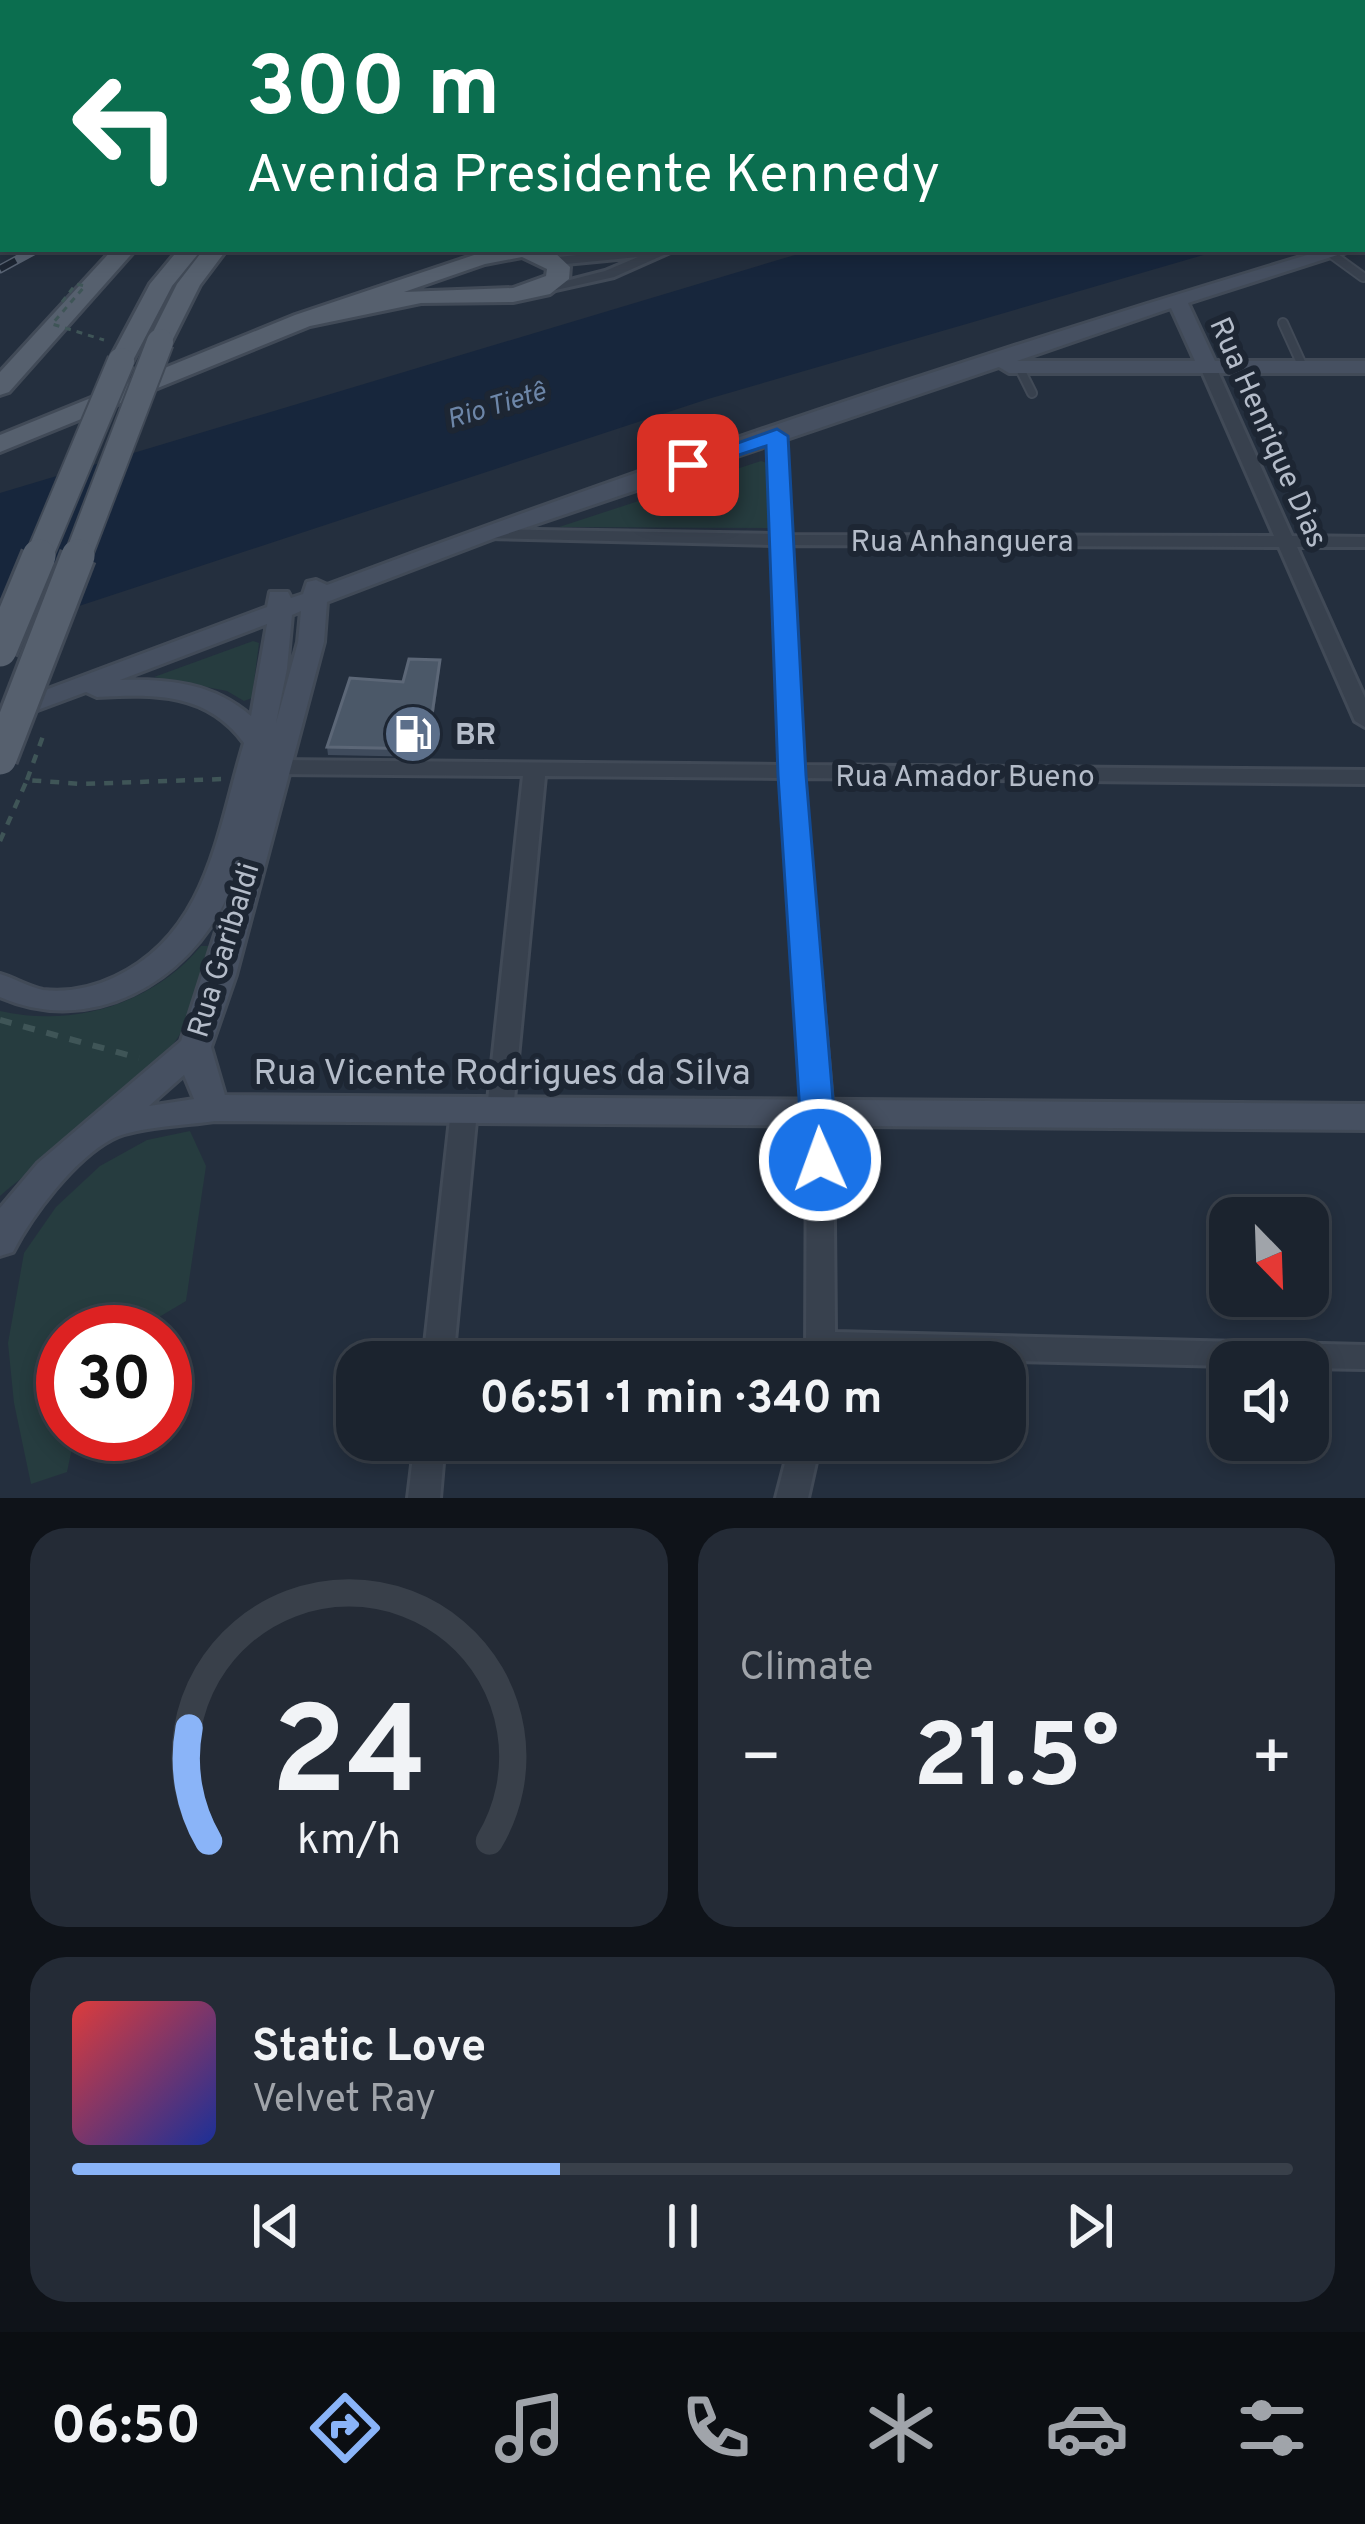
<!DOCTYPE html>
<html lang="en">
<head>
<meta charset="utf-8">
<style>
  body { margin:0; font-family:Overpass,sans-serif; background:#242b36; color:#f1f3f6; height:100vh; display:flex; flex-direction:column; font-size:45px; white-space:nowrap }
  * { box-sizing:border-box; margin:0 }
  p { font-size:39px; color:#a0a4aa }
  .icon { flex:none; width:66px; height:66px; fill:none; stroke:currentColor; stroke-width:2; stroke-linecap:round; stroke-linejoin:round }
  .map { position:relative; height:1498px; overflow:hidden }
  .drawer { display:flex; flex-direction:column; gap:30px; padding:30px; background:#0f1319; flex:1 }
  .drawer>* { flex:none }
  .top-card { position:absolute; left:0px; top:0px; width:1365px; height:252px; box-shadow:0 6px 18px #0003,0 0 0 3px #39404a; background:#0b6e4f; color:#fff; overflow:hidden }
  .needle { width:78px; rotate:157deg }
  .buttons { position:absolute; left:1209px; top:1197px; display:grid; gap:24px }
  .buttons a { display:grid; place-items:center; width:120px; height:120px; border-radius:24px; background:#1b232e; box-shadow:0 6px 18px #0003,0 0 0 3px #39404a; font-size:60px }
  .speed { position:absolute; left:36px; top:1305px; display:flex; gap:24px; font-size:60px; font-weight:700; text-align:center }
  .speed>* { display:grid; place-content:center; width:156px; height:156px; border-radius:50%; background:#1b232e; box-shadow:0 6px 18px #0003,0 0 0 3px #39404a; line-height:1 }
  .speed .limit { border:18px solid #d22; background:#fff; color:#111 }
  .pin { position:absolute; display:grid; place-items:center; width:102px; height:102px; color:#fff; margin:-51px; border-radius:24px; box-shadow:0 6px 18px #0006 }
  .me { position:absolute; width:132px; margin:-66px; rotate:358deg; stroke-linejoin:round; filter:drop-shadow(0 0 9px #0008) }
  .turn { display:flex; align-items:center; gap:42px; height:252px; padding:0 48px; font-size:54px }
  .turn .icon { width:156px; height:156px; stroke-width:2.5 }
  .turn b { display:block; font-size:84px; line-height:102px }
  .big { font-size:90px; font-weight:700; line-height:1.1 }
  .drawer .tile { flex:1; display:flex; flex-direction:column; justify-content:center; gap:18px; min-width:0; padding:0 42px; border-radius:36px; background:#242b36 }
  .drawer .dial { align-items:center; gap:0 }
  .dial svg { height:312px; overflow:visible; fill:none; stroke:#39404a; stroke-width:7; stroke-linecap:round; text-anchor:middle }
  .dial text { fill:#f1f3f6; stroke:none }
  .song { display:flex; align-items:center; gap:36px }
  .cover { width:144px; height:144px; border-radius:18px; background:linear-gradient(135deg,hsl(0 70% 55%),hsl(230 70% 35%)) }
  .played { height:12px; border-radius:6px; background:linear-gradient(90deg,#8ab4f8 40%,#39404a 40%) }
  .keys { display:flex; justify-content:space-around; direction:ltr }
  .heat { display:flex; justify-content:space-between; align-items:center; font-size:66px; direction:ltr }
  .drawer .tiles { flex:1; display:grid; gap:30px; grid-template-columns:1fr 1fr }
  .tile:last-child { grid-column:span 2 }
  .trip { position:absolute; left:336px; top:1341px; width:690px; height:120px; border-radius:36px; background:#1b232e; box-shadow:0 6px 18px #0003,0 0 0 3px #39404a; font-weight:700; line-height:120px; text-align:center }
  .tab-bar { display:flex; height:192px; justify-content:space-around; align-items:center; background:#0b0e12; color:#a0a4aa }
  .tab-bar .icon { width:84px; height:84px }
  .tab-bar .current { color:#8ab4f8 }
  .tab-bar b { font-size:54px; color:#f1f3f6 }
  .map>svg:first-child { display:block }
  .green { fill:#263c3f }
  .water { fill:#17263c }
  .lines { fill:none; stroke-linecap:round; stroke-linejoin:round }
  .river { fill:#17263c; fill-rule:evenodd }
  .lane-far1-casing { stroke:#414a57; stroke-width:9 }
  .lane-casing { stroke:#414a57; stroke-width:12 }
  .street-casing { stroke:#414a57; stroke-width:6 }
  .secondary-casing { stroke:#414a57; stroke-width:6 }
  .primary-casing { stroke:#414a57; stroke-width:6 }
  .path-far1 { stroke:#3f5557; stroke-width:4.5; stroke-dasharray:9 9; stroke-linecap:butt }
  .path { stroke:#3f5557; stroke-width:6; stroke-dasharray:12 12; stroke-linecap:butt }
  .lane-far1 { stroke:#38414e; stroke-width:6 }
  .lane { stroke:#38414e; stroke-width:8 }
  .street { fill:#38414e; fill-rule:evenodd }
  .secondary { fill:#465061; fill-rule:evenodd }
  .primary { fill:#56606e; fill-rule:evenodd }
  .rail-far1-casing { stroke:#5a6575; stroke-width:8 }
  .rail-casing { stroke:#5a6575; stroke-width:9 }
  .rail-far1 { stroke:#1d2633; stroke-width:4.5; stroke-dasharray:14; stroke-linecap:butt }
  .rail { stroke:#1d2633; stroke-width:6; stroke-dasharray:18; stroke-linecap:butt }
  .primary-bridge-far1-casing { stroke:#414a57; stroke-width:30; stroke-linecap:butt }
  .primary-bridge-casing { stroke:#414a57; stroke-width:39; stroke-linecap:butt }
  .path-bridge-far1 { stroke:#3f5557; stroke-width:3; stroke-dasharray:6 6; stroke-linecap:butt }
  .path-bridge { stroke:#3f5557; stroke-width:4.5; stroke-dasharray:9 9; stroke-linecap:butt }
  .primary-bridge-far1 { stroke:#56606e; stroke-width:26 }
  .primary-bridge { stroke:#56606e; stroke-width:33 }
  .wall { fill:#3f4b5c }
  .shaded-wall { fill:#2f3b4b }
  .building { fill:#4b5868; stroke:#5c6777; stroke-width:3 }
  .route { fill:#1a73e8; stroke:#114b97; stroke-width:3 }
  .labels { text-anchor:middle; stroke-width:12; stroke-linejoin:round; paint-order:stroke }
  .far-water-label { font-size:27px; font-style:italic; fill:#6d86a8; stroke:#1d2633 }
  .street-label { font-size:30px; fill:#b4bcc9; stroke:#1d2633 }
  .poi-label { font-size:30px; font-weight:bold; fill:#b4bcc9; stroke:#1d2633; text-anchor:start }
  .near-street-label { font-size:36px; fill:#b4bcc9; stroke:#1d2633 }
</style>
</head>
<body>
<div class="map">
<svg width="1365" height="1498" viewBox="0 0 1365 1498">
  <rect width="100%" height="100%" fill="#242f3e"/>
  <g class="green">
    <polygon points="761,461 767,463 771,528 559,527"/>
    <polygon points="253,641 259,643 252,698 244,701 227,691 154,677"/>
    <path d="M 201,946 L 210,946 C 203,976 195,1007 180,1034 C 149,1087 49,1154 0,1196 L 0,1011 C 73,1028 153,1004 201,946 Z"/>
    <polygon points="190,1131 206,1166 186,1301 134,1332 63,1332 63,1434 75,1434 67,1472 31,1484 14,1403 8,1343 24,1253 56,1207 100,1166 147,1140"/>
  </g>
  <polygon class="water" points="815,249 1224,249 708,399 0,632 0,493"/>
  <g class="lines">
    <polygon class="river" points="612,0 639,0 641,3 614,3"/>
    <defs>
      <polyline id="lane-far1" points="802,0 807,3"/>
      <g id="lane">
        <polyline points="1330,253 1363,277"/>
        <polyline points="1283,323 1303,367"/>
        <polyline points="1019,367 1032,393"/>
      </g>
      <g id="street">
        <rect x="1362" y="99" width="3" height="8"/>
        <polygon points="631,249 651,252 677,249 614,277 542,293 535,289 605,271 638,257 555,265 548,261 550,258"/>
        <polygon points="1208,362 1216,367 1292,536 1365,537 1365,547 1297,547 1365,698 1365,727 1355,721 1279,547 791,545 802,765 1365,770 1365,784 803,778 833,1113 835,1332 1365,1345 1365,1369 1308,1368 1308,1362 1230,1362 1230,1366 836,1357 836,1362 806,1362 807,1113 782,778 545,776 513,1110 509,1117 500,1120 491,1117 487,1110 523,776 277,774 266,767 277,760 781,765 773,545 487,538 481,537 478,533 481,529 772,534 769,435 777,430 785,435 790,535 1274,536 1200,367"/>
        <polygon points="464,1100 473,1103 477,1110 453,1362 423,1362 451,1110 455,1103"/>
        <polygon points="415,1440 445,1440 440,1498 408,1498"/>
        <polygon points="791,1440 821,1440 808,1498 776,1498"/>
      </g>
      <g id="secondary">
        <polygon points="0,206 3,206 0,218"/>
        <path d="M 1327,249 L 1356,249 L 1188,303 L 1215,361 L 1365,361 L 1365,373 L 1009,373 L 999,367 L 495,538 L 327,602 L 324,642 L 236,975 L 211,1047 L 225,1095 L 1365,1104 L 1365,1130 L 215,1121 C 189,1125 134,1127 112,1139 C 74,1159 32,1215 13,1252 L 0,1256 L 0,1208 L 38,1163 L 181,1041 L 227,897 C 188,983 90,1037 0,997 L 0,974 C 14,978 29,987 43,990 C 68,993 94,987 115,977 C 208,933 217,832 244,743 C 207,692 154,694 97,697 L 86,692 L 8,721 L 0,719 L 0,707 L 267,607 L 270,592 L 288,592 L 291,598 L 303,594 L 307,582 L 316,580 L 327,585 C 655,462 992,349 1327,249 ZM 1171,308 L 1195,361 L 1017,361 ZM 301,611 L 298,642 L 276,723 L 287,669 L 292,615 ZM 267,624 L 251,716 C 213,683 169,679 120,680 ZM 184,1075 L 194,1099 L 149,1106 Z"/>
      </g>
      <g id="primary">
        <polygon points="259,0 284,0 257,3"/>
        <polygon points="355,0 373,0 374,3 356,3"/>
        <polygon points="380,0 398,0 399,3 381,3"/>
        <rect x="0" y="50" width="3" height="12"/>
        <polygon points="3,82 3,94 0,95 0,83"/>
        <polygon points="113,249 136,249 9,392 0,395 0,372"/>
        <polygon points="179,249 202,249 172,286 130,366 112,366 109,361 150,284"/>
        <polygon points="204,249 227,249 200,285 169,347 151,347 148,342 177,284"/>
        <path d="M 492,249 L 551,249 L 570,267 L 569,279 L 550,294 L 513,302 L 421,303 L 310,326 L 0,452 L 0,435 L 295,315 ZM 522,257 L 547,269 L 546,276 L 513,288 L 404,292 L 485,264 Z"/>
      </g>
    </defs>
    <use href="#lane-far1" class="lane-far1-casing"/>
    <use href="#lane" class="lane-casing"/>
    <use href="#street" class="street-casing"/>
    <use href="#secondary" class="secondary-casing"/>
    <use href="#primary" class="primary-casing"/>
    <polyline class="path-far1" points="0,841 27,780 82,784 223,779"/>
    <polyline class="path" points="0,1020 139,1058"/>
    <use href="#lane-far1" class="lane-far1"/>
    <use href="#lane" class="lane"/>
    <use href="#street" class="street"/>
    <use href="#secondary" class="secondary"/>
    <use href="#primary" class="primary"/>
    <defs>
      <g id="rail-far1">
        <polyline points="378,3 387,0"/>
        <polyline points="411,3 420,0"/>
      </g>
      <polyline id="rail" points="0,269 37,249"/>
    </defs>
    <use href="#rail-far1" class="rail-far1-casing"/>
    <use href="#rail" class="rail-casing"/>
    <use href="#rail-far1" class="rail-far1"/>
    <use href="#rail" class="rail"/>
    <defs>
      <g id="primary-bridge-far1">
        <polyline points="38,559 121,361"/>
        <polyline points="77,559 160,342"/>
      </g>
      <g id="primary-bridge">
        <polyline points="0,650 39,556"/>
        <polyline points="0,758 78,556"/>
      </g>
    </defs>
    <use href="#primary-bridge-far1" class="primary-bridge-far1-casing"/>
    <use href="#primary-bridge" class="primary-bridge-casing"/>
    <polyline class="path-bridge-far1" points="62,302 76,284 85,286 52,324 104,340"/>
    <polyline class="path-bridge" points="27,780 43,736"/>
    <use href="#primary-bridge-far1" class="primary-bridge-far1"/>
    <use href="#primary-bridge" class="primary-bridge"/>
  </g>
  <polygon class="wall" points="440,668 428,757 328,755 327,747 403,682"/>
  <polygon class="shaded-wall" points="440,660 440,668 428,757 427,749"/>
  <g class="building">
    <polygon points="658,0 798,0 803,3 644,3"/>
    <polygon points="409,659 440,660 427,749 327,747 350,678 403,682"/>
  </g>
  <polygon class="route" points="777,429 788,436 806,775 838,1160 833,1169 820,1173 808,1169 803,1160 778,775 766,446 688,472 676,465"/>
  <defs>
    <symbol id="fuel-disc" viewBox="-11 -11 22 22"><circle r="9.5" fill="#5c6f8a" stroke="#1d2633"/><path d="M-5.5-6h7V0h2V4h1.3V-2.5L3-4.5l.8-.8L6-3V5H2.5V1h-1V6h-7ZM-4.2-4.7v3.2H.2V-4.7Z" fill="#fff"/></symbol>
  </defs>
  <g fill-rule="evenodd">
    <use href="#fuel-disc" x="380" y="701" width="66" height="66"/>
  </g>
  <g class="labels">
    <g class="far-water-label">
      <text transform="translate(496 405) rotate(-17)" y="9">Rio Tietê</text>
    </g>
    <g class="street-label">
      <text transform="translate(1269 432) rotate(66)" y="10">Rua Henrique Dias</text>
      <text x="962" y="551">Rua Anhanguera</text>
      <text x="965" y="786">Rua Amador Bueno</text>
      <text transform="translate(223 950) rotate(-73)" y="10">Rua Garibaldi</text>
    </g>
    <g class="poi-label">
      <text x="455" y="744">BR</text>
    </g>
    <g class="near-street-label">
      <text x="502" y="1084">Rua Vicente Rodrigues da Silva</text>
    </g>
  </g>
</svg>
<div class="buttons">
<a><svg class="needle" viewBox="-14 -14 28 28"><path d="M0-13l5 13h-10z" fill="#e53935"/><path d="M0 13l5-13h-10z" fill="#a0a4aa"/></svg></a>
<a><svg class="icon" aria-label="sound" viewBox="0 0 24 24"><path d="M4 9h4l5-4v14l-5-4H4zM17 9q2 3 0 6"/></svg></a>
</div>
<div class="speed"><div class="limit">30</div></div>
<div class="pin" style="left:688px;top:465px;background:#d93025"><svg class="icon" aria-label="arrive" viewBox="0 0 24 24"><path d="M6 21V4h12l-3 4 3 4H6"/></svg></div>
<svg class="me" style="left:820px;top:1160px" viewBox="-20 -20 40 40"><circle r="17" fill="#1a73e8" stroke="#fff" stroke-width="3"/><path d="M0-11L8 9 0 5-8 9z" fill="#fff"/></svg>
<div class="trip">06:51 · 1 min · 340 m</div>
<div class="top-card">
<div class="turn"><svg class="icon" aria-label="left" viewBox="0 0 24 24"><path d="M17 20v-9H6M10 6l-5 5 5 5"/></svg><div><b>300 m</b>Avenida Presidente Kennedy</div></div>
</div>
</div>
<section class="drawer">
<div class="tiles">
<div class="tile dial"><svg viewBox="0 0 100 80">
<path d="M14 69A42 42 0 1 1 86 69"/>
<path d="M14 69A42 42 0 0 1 9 40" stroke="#8ab4f8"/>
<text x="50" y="56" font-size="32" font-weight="700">24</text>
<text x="50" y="72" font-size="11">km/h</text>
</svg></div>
<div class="tile"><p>Climate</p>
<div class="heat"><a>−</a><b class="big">21.5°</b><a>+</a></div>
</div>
<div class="tile">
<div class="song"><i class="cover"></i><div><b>Static Love</b><p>Velvet Ray</p></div></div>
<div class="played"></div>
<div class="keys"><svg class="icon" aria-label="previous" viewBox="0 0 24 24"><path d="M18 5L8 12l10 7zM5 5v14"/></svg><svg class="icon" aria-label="pause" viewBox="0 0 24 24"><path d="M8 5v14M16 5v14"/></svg><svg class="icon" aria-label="next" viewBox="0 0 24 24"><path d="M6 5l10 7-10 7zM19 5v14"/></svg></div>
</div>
</div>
</section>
<nav class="tab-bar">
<b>06:50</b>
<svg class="icon current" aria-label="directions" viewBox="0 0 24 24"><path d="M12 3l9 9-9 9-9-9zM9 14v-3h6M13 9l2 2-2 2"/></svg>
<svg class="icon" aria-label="music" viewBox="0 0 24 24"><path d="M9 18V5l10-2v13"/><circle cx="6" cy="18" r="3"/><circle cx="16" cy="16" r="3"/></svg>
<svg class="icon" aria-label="phone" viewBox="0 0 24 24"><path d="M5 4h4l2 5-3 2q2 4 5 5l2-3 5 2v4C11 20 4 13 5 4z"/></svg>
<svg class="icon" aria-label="climate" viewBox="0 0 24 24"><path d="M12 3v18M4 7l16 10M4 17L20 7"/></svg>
<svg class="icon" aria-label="car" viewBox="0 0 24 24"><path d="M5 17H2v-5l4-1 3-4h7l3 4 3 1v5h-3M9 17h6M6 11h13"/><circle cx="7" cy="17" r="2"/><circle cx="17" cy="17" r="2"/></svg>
<svg class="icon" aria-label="filters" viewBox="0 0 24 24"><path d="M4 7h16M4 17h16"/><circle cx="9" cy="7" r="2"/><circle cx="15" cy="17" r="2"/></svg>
</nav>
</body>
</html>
